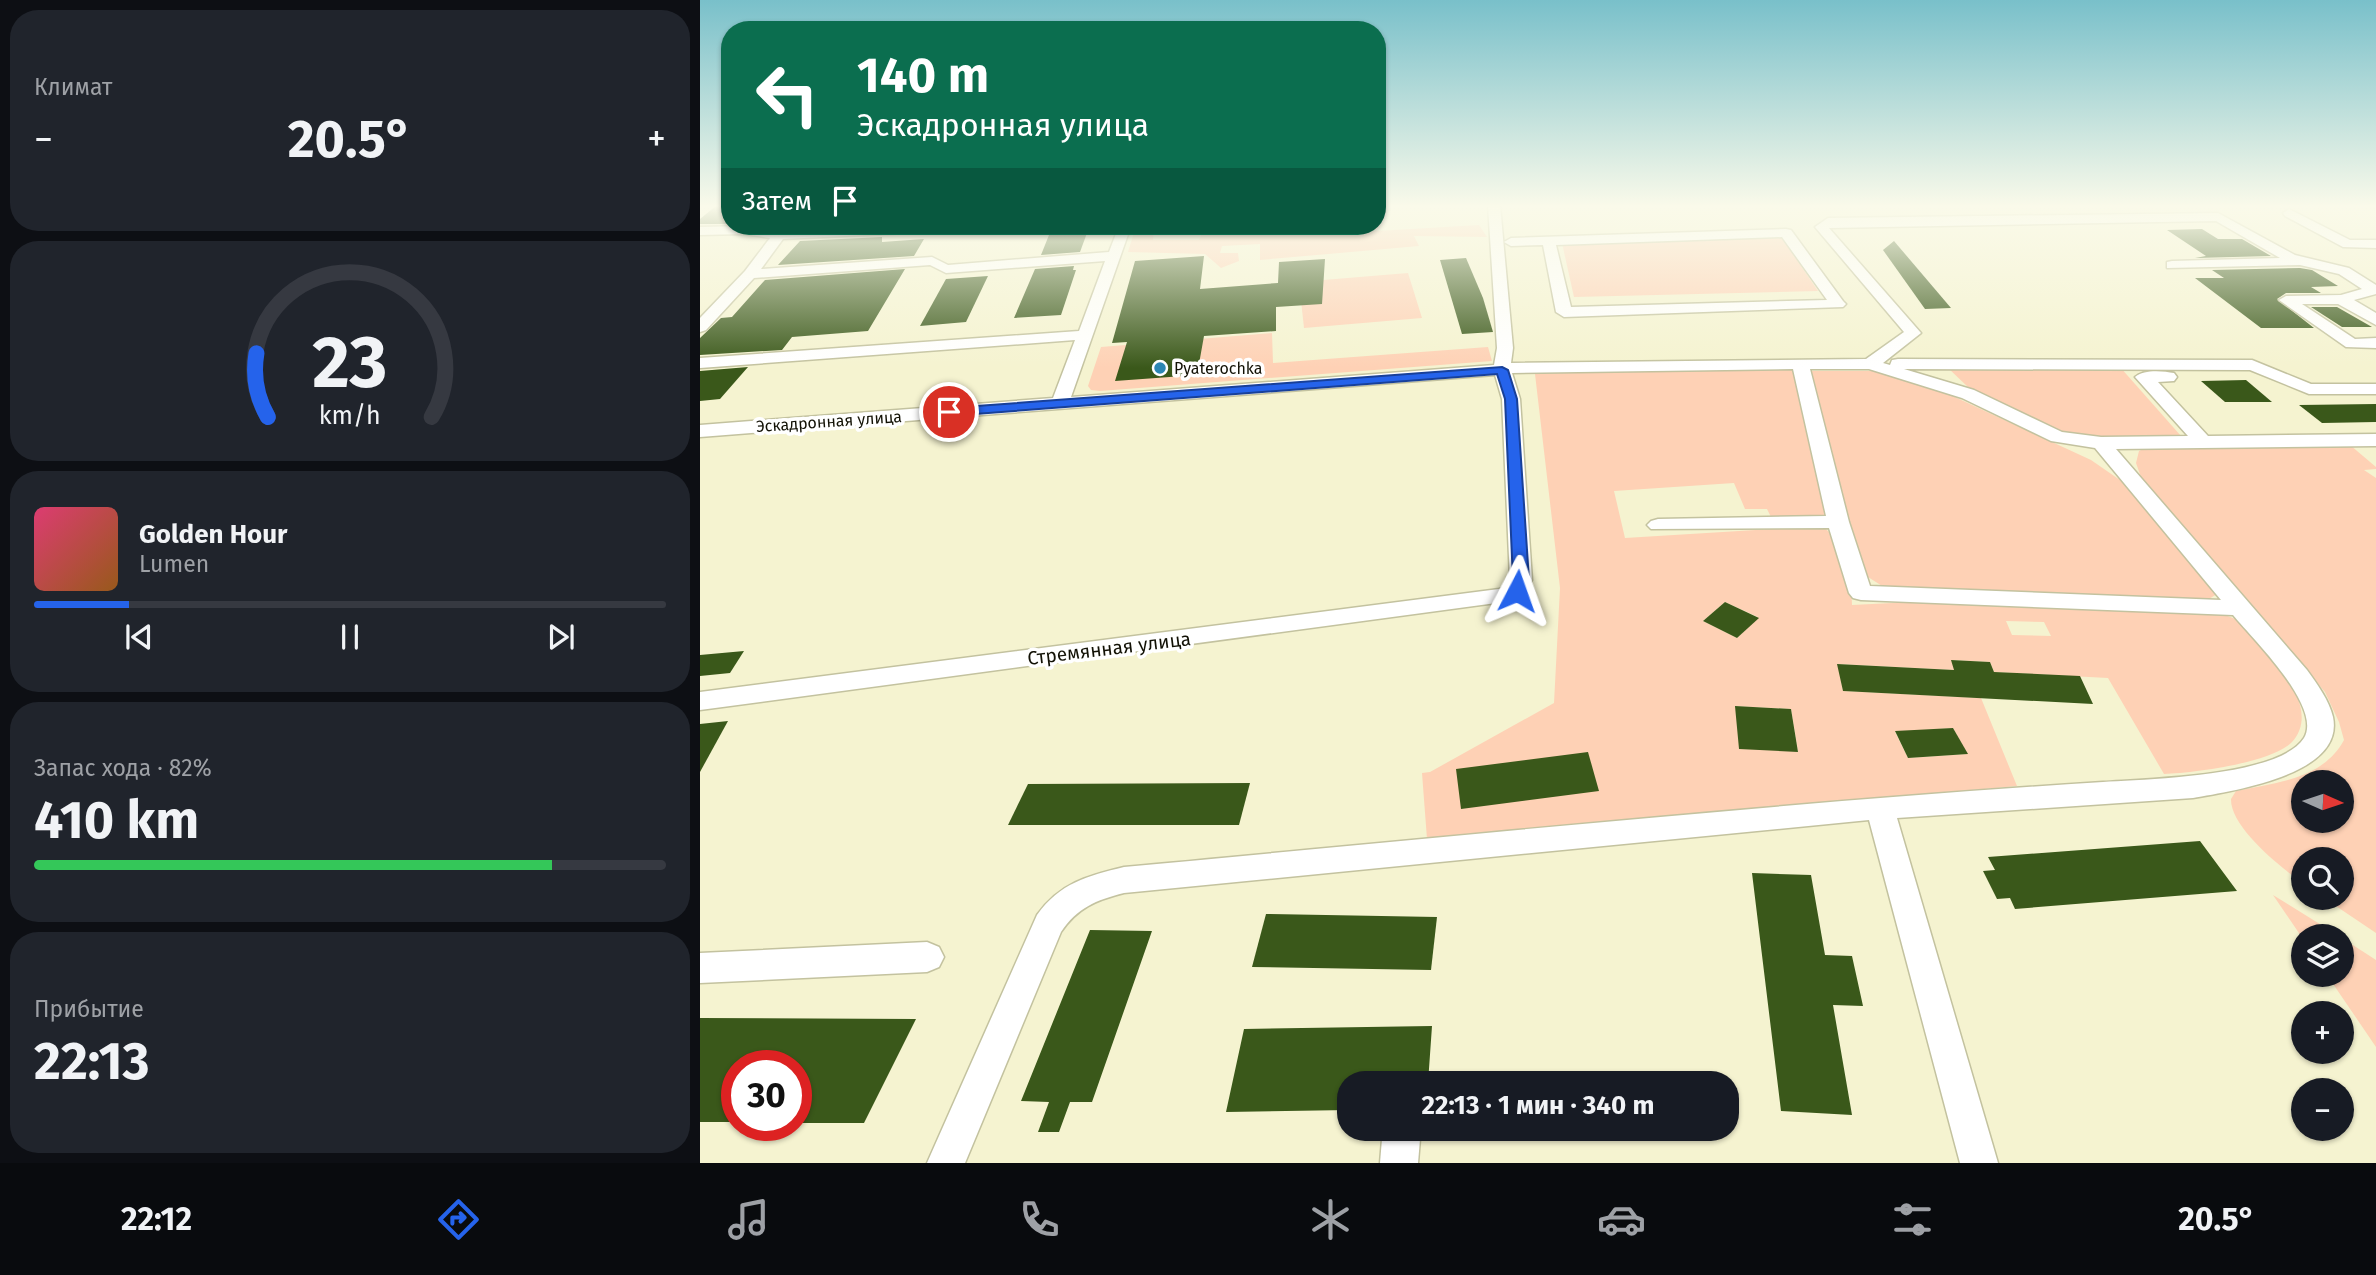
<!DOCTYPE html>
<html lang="ru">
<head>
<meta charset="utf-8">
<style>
  body { margin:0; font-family:"Fira Sans",sans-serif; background:#20242c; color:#f1f3f6; height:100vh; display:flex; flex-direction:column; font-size:26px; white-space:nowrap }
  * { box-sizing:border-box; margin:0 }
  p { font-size:23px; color:#9ea1a6 }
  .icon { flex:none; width:38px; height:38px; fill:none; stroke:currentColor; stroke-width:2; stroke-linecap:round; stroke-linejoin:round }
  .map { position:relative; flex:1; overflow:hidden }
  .details { display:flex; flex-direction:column; gap:10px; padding:10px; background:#0d0f14; width:700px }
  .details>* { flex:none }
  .hud { position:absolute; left:21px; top:21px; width:665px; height:214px; border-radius:28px; box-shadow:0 2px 5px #0004; background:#0b6e4f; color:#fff; overflow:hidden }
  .needle { width:46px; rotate:93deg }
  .tools { position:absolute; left:1591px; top:770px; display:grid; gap:14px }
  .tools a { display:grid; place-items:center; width:63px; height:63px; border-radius:50%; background:#171b24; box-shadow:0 2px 5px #0004; font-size:35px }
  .speed { position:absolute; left:21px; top:1050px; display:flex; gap:14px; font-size:35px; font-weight:700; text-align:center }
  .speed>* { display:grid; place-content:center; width:91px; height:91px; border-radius:50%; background:#171b24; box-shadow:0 2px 5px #0004; line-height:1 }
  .speed .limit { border:10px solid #d22; background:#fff; color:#111 }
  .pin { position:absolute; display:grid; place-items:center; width:60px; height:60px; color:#fff; margin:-30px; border:4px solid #fff; border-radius:50%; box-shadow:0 2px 7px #0007 }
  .me { position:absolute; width:77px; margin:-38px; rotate:4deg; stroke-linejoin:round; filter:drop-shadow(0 0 5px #0008) }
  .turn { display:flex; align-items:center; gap:24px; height:147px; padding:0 21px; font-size:32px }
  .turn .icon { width:91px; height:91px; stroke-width:2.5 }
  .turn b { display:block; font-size:49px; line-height:60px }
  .then { display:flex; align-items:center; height:66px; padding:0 21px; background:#0003; gap:14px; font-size:26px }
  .big { font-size:52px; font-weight:700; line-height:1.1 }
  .details .card { flex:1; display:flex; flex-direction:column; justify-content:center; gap:10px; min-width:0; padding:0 24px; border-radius:28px; background:#20242c }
  .details .dial { align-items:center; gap:0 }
  .dial svg { height:182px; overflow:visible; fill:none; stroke:#363941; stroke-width:7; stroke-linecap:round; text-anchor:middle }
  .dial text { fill:#f1f3f6; stroke:none }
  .song { display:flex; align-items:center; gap:21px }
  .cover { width:84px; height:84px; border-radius:10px; background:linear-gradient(135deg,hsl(340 70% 55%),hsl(30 70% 35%)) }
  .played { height:7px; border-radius:4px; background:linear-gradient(90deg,#2563eb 15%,#363941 15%) }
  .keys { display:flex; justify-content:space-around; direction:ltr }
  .heat { display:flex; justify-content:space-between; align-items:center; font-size:38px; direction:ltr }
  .charge { height:10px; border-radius:5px; background:linear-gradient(90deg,#34c759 82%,#363941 0) }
  .trip { position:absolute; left:637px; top:1071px; width:402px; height:70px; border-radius:28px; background:#171b24; box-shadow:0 2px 5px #0004; font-weight:700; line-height:70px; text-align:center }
  .tab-bar { display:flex; height:112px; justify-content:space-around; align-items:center; background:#090b0e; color:#9ea1a6 }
  .tab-bar .icon { width:49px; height:49px }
  .tab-bar .current { color:#2563eb }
  .tab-bar b { font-size:32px; color:#f1f3f6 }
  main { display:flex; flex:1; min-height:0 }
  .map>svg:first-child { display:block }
  .green { fill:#fed1b5; fill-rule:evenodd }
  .building { fill:#3a581a }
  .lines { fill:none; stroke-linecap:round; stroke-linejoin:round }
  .minor-casing { stroke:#c3c29f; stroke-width:3 }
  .minor { fill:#fff; fill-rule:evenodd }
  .route { fill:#2563eb; stroke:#184099; stroke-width:2 }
  .poi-dot { fill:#2c86b4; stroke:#fff; stroke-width:2.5 }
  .labels { text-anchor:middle; stroke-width:7; stroke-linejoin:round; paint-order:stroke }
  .far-poi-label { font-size:16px; fill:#121105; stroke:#fff; text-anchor:start }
  .far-street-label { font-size:16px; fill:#121105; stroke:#fff }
  .street-label { font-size:19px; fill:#121105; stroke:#fff }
</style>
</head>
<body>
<main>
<section class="details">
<div class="card"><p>Климат</p>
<div class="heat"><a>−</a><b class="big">20.5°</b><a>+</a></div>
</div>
<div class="card dial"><svg viewBox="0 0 100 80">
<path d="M14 69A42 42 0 1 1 86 69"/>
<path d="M14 69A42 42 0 0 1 9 41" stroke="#2563eb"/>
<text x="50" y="56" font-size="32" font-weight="700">23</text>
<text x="50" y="72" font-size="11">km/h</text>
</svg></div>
<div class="card">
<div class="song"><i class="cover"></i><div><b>Golden Hour</b><p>Lumen</p></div></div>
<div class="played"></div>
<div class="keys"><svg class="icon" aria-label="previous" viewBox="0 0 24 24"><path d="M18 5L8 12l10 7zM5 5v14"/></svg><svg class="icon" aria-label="pause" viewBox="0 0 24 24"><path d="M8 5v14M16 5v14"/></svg><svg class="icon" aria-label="next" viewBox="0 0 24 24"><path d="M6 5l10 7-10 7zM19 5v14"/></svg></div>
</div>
<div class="card"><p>Запас хода · 82%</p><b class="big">410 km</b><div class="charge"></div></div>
<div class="card"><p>Прибытие</p><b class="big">22:13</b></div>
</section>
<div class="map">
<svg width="1676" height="1163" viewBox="0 0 1676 1163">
  <rect width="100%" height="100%" fill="#f5f3d0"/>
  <g class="green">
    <polygon points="779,225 787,237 714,236 719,246 560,260 560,244 522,246 520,253 538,253 539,261 521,268 505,254 428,252 436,226 454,226 453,240 499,240 505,226 660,226 660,232"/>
    <polygon points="1082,238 1118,291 874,297 862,243"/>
    <polygon points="708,273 722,318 604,328 599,282"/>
    <polygon points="572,333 573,363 788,347 792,361 400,391 391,390 388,386 401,347"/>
    <polygon points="1247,367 1420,367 1481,436 1369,436 1270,389"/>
    <path d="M 840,369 L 1096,370 L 1129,513 L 1117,519 L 1071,517 L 1067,509 L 1045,509 L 1034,483 L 914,491 L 925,538 L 1122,526 L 1129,532 L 1151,581 L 1152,605 L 1213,602 L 1509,611 C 1521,614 1533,616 1543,624 C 1552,630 1558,640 1564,648 C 1583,670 1619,712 1592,742 C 1572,763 1493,773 1464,774 L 1408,678 L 1294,672 L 1290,662 L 1252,660 L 1254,670 L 1138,664 L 1143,691 L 1281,698 L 1317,786 L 727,839 L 722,773 L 730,772 L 854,703 L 860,588 L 835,374 ZM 1025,602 L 1058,617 L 1037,638 L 1003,621 ZM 1306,621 L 1344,622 L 1351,636 L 1312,635 ZM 1035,706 L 1091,709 L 1098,751 L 1097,752 ZM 1253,728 L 1267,754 L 1208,758 L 1195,732 Z"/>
    <polygon points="1109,371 1184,371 1231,386 1391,460 1420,480 1434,495 1517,594 1504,602 1187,589 1160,572"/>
    <path d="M 1650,445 L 1676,467 L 1676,469 L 1664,470 L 1676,478 L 1676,933 L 1624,898 L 1642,898 L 1642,859 L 1603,859 L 1603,883 C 1581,868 1530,827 1531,799 L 1536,791 C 1576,783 1623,779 1644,740 L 1639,722 L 1625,692 L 1442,480 L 1436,463 L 1439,451 L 1447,447 ZM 1603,782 L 1642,782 L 1642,821 L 1603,821 Z"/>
    <polygon points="1573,895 1639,936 1603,936 1603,939"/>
    <polygon points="1642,938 1676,960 1676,1047 1627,975 1642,975"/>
  </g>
  <g class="building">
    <polygon points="17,205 30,205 30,224 0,224 0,219"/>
    <polygon points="1502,229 1518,239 1542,239 1571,256 1495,258 1506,256 1467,230"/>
    <polygon points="387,233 380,252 341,255 349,235"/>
    <polygon points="182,237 182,242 224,239 214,256 78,265 100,241"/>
    <polygon points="1194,241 1251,308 1225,309 1183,250"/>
    <polygon points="504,256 500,289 578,283 579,262 625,259 622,304 576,307 576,331 504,336 497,375 415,381 427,342 412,343 435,261"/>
    <polygon points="766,258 783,298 793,332 762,334 740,260"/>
    <polygon points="374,266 373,270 376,270 361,315 314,318 335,269"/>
    <polygon points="1600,268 1612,270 1638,286 1611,287 1621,293 1586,293 1577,299 1614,328 1561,328 1495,278 1524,278 1512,270"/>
    <polygon points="205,269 168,331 92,337 82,350 0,355 0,338 21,318 32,317 65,280"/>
    <polygon points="288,276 266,322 220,326 246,279"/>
    <polygon points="1611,307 1637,307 1672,327 1642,327"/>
    <polygon points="48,367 20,399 0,401 0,371"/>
    <polygon points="1546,380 1572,402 1525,402 1501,381"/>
    <polygon points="1676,404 1676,422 1622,423 1599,405"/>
    <polygon points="1025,602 1059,618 1037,638 1003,621"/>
    <polygon points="44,651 30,673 0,676 0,655"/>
    <polygon points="1251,660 1290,662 1294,672 1380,676 1393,704 1143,691 1137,664 1254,670"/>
    <polygon points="1035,706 1091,709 1098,752 1039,749"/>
    <polygon points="28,721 0,772 0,724"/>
    <polygon points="1253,728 1268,754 1208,758 1195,731"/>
    <polygon points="888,752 899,791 761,809 756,769"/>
    <polygon points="550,783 539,825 308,825 328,784"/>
    <polygon points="1500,841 1537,891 1315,909 1310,898 1297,899 1283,871 1295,870 1288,857"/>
    <polygon points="1052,873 1111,875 1125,955 1152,956 1163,1006 1133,1005 1152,1115 1081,1111"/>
    <polygon points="566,914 737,917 731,970 552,967"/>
    <polygon points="390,930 452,931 392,1102 370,1102 359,1132 338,1132 349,1102 321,1101"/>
    <polygon points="0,1018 216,1019 164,1123 96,1123 96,1066 37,1066 37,1122 0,1122"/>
    <polygon points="732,1026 728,1083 649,1083 649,1110 526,1112 544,1029"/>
  </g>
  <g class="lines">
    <defs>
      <g id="minor">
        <path d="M 788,205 L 800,205 L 813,348 L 811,363 L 1166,359 L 1204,332 L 1115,227 L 1128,218 L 1518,213 L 1595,255 L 1649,268 L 1676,285 L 1676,294 L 1654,300 L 1676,313 L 1676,325 L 1638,304 L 1602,304 L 1655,339 L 1676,338 L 1676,348 L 1646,347 L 1579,300 L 1586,296 L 1641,295 L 1662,289 L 1639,274 L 1600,265 L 1467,268 L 1467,262 L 1472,261 L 1580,258 L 1516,221 L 1129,228 L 1221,333 L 1183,363 L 1190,365 L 1192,360 L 1198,359 L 1552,360 L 1611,384 L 1676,384 L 1676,394 L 1609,394 L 1550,370 L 1204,369 L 1274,390 L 1362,432 L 1401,437 L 1488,436 L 1435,377 C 1444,369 1463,371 1474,373 L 1477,377 L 1474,381 L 1458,382 L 1508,436 L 1676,434 L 1676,446 L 1416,449 L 1607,670 C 1617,684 1629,700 1633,717 C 1645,775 1532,791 1493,798 L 1197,818 L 1298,1163 L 1260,1163 L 1169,820 L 424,893 C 396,900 377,908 361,932 L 265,1163 L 227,1163 L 337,915 C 360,883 387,876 424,867 C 750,837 1076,803 1403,782 C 1446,779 1579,777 1604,738 C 1623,707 1552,638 1533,615 L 1161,600 L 1153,598 L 1149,593 L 1129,528 L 951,529 L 947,525 L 951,521 L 958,519 L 1126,516 L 1093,369 L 812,373 L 820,399 L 832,580 L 825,596 L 811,601 L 0,710 L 0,692 L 799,589 L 807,587 L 810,580 L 802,399 L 795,375 L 0,437 L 0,425 L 353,398 L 375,340 L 0,368 L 0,358 L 379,331 L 405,261 L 246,273 L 230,265 L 54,278 L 6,330 L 0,332 L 0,318 L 45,271 L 70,238 L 44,234 L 0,235 L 0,227 L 44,226 L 76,231 L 80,226 L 92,226 L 88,232 L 233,226 L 234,228 L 228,232 L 83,239 L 61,269 L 232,257 L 248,265 L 409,252 L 419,226 L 431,226 L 371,397 L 794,365 L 797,348 ZM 1110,369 L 1169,369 L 1262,398 L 1351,441 L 1395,448 L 1521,600 L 1170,586 L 1149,522 Z"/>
        <polygon points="1589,209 1650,240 1676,240 1676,248 1643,247 1585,216 1583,213"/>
        <path d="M 1086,229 L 1091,230 L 1143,301 L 1146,304 L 1143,307 L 864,317 L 856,312 L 843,245 L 811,246 L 804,242 L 811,238 ZM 1082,237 L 1127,300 L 871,307 L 856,245 Z"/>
        <polygon points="227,942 239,947 244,957 239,967 227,972 0,983 0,953"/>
        <polygon points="686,1129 716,1129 720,1139 718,1163 680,1163 682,1139"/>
      </g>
    </defs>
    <use href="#minor" class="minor-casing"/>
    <use href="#minor" class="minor"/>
  </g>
  <linearGradient id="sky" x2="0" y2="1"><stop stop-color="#79c0ca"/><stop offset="0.56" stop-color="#fafaea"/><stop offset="1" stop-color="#fafaea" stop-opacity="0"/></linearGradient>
  <rect width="1676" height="368" fill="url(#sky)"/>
  <polygon class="route" points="802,367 808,370 817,399 829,580 823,594 817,596 809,591 813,580 805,399 797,374 249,416 243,412 249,408"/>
  <circle class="poi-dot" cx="460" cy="368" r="7"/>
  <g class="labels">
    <g class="far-poi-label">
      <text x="474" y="374">Pyaterochka</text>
    </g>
    <g class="far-street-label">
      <text transform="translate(129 421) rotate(-4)" y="6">Эскадронная улица</text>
    </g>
    <g class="street-label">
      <text transform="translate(409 648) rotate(-7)" y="7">Стремянная улица</text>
    </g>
  </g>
</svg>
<div class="tools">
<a><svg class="needle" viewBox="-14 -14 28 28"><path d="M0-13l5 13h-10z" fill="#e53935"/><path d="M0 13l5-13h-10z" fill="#9ea1a6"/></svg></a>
<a><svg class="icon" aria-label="search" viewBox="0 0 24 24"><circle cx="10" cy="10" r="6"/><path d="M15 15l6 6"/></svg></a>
<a><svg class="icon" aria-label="layers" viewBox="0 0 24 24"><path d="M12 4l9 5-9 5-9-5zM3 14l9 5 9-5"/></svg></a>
<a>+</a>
<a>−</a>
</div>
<div class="speed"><div class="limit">30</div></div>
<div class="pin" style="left:249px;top:412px;background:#d93025"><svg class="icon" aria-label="arrive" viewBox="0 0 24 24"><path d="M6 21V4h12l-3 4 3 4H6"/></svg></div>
<svg class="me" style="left:817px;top:591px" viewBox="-20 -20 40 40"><path d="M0-17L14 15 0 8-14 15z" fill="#2563eb" stroke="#fff" stroke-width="4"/></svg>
<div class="trip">22:13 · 1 мин · 340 m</div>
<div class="hud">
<div class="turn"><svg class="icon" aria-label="left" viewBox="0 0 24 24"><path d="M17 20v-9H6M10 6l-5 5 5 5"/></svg><div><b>140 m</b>Эскадронная улица</div></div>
<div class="then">Затем<svg class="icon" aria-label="arrive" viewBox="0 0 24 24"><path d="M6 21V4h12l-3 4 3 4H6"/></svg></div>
</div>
</div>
</main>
<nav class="tab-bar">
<b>22:12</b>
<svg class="icon current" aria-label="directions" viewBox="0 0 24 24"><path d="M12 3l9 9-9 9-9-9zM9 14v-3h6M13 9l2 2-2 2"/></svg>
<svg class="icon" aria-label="music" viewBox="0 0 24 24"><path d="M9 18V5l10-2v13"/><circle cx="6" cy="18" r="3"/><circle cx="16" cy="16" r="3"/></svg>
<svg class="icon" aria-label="phone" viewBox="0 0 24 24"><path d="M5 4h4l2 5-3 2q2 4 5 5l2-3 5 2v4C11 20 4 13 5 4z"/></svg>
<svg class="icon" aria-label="climate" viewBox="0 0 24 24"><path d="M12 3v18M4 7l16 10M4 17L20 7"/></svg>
<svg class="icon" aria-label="car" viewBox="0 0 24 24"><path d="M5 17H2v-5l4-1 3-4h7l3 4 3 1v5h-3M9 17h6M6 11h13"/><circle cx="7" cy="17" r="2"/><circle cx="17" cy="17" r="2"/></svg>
<svg class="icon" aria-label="filters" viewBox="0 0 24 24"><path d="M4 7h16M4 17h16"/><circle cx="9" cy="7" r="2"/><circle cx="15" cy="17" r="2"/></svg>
<b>20.5°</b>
</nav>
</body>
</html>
